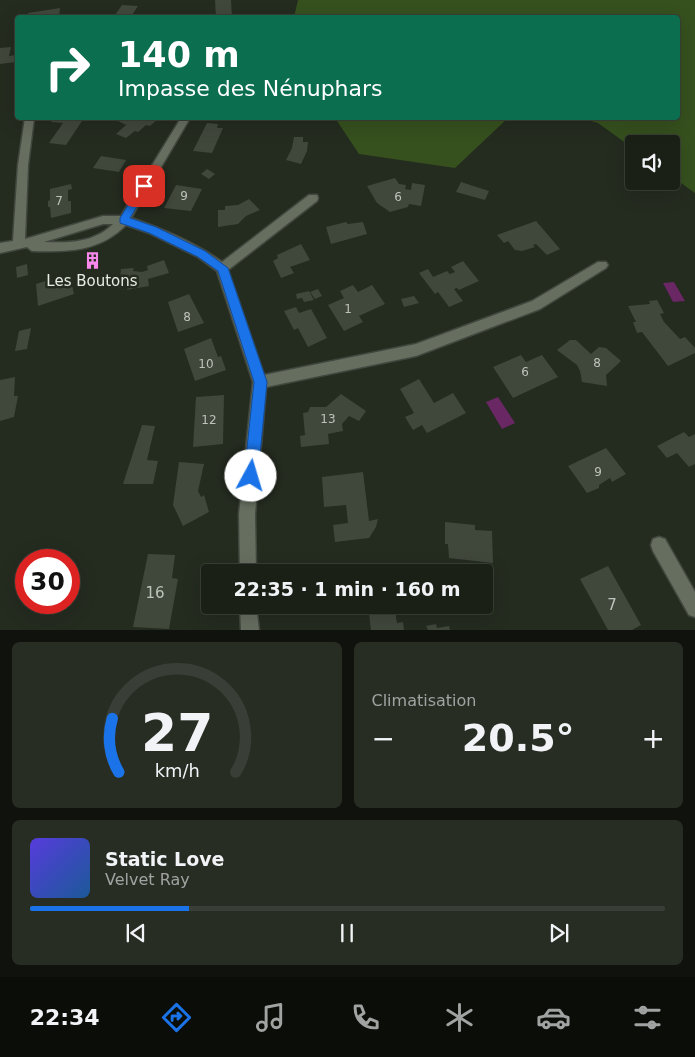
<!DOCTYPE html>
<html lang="fr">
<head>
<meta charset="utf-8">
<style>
  body { margin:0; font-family:"DejaVu Sans",sans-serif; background:#282d24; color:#f1f3f6; height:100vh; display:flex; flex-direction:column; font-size:19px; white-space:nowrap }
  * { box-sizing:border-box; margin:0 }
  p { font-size:16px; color:#a0a3a1 }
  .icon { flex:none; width:28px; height:28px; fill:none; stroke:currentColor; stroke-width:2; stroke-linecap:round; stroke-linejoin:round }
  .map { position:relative; height:630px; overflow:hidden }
  .side { display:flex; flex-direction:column; gap:12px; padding:12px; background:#0f120d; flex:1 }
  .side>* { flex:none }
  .guide { position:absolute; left:15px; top:15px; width:665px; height:105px; border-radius:5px; box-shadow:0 5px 20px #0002,0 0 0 1px #393e36; background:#0b6e4f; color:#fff; overflow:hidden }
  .controls { position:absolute; left:625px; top:135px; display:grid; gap:10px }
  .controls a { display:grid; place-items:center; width:55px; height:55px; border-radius:5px; background:#1b2017; box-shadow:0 5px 20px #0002,0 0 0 1px #393e36; font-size:25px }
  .speed { position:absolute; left:15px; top:549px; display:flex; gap:10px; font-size:25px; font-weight:700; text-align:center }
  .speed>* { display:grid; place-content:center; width:65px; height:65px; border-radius:50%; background:#1b2017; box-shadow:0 5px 20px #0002,0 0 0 1px #393e36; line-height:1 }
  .speed .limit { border:8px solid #d22; background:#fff; color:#111 }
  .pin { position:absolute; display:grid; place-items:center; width:42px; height:42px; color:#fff; margin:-21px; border-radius:10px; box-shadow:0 2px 8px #0006 }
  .me { position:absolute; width:55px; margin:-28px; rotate:6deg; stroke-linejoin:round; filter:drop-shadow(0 0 4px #0008) }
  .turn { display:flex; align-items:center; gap:18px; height:105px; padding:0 20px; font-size:22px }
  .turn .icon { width:65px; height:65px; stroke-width:2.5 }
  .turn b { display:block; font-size:35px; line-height:42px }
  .big { font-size:38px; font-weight:700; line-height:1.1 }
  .side .card { flex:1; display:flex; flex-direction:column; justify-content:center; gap:8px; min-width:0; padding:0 18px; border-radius:8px; background:#282d24 }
  .side .dial { align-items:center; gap:0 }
  .dial svg { height:130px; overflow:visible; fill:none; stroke:#393e36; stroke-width:7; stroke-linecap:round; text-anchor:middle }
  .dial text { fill:#f1f3f6; stroke:none }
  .song { display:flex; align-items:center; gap:15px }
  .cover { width:60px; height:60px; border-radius:8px; background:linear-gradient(135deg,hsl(250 70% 55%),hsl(210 70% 35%)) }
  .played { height:5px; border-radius:2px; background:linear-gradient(90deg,#1a73e8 25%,#393e36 25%) }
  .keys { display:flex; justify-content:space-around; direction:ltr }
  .heat { display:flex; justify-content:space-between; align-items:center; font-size:28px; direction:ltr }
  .side .tiles { flex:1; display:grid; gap:12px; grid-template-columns:1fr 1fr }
  .card:last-child { grid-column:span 2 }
  .trip { position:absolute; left:201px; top:564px; width:292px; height:50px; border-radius:5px; background:#1b2017; box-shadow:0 5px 20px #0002,0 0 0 1px #393e36; font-weight:700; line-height:50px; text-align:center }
  .tab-bar { display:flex; height:80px; justify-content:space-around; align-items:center; background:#0b0d09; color:#a0a3a1 }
  .tab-bar .icon { width:35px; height:35px }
  .tab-bar .active { color:#1a73e8 }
  .tab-bar b { font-size:22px; color:#f1f3f6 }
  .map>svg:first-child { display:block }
  .green { fill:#36501e }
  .water { fill:#692763 }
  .building { fill:#40473b }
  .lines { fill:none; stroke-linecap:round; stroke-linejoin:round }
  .street-casing { stroke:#41473e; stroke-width:3 }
  .street { fill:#666e60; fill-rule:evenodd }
  .route { fill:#1a73e8; stroke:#114b97 }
  .labels { text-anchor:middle; stroke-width:5; stroke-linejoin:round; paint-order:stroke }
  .number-label { font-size:12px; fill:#bdc3ba }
  .poi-label { font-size:15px; fill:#e7ece4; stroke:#242b1f }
  .near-number-label { font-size:15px; fill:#bdc3ba }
</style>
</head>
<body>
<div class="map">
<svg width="695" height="630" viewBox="0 0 695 630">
  <rect width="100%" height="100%" fill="#242b1f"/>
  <g class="green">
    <polygon points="298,0 695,0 695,193 671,176 671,144 634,144 634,149 598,123 580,118 678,118 678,18 294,17"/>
    <polygon points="335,118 508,118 455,168 359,154"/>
  </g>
  <g class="water">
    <polygon points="674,282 685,301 673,302 663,283"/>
    <polygon points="498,397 515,423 502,429 486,402"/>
  </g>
  <g class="building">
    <polygon points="215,0 231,0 232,17 216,18"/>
    <polygon points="122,5 138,6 130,18 100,18 103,14 115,15"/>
    <polygon points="60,8 59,17 22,18 27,16 28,13"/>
    <polygon points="11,47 9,56 17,55 16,62 0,64 0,48"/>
    <polygon points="54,118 84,118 66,145 49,143 63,123 51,122"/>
    <polygon points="116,118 159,118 150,126 146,125 138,132 135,131 126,138 116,134 126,125 114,119"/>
    <polygon points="207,123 218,124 217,128 223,128 212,153 193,151"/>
    <polygon points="294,137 303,137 303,142 308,142 307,151 301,164 286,160 292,148"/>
    <polygon points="101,156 126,160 119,172 93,168"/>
    <polygon points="207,169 215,174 209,179 201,174"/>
    <polygon points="395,178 399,184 406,185 405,189 411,190 412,183 425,185 421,206 409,204 408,207 390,212 377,203 367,186"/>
    <polygon points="461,182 489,191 485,200 456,192"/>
    <polygon points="71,184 72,189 68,190 68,201 71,201 71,213 51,218 50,207 48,207 48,201 50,200 50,189"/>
    <polygon points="176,185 202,189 191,211 164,208"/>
    <polygon points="249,199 260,210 246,216 238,224 218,227 218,210 225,210 225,206 238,205"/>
    <polygon points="536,221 560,249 547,255 536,244 533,245 535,247 522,251 515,250 508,241 504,243 497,235"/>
    <polygon points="346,222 348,224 363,222 367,234 331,244 326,227"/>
    <polygon points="301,244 310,260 290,267 294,273 281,278 273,261 278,258 277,255"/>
    <polygon points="97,255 98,260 87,264 86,259"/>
    <polygon points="164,260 169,273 148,279 149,286 127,290 128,287 119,288 121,269 134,268 133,271 142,272 148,270 147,266"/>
    <polygon points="463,261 479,281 459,290 457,288 454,289 463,301 449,307 438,292 435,294 419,273 428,269 433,277 447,271 450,274 455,272 451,267"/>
    <polygon points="27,264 28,275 17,278 16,267"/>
    <polygon points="52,279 53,286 71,280 74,294 38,306 36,284"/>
    <polygon points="353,285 358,292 372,285 385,304 359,316 363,322 344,331 328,305 344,298 340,291"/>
    <polygon points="318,289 322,296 315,299 310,292"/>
    <polygon points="309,291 314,300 304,302 302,298 297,299 296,294"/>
    <polygon points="189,294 204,323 178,332 168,302"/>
    <polygon points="414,296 419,303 404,307 401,299"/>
    <polygon points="657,300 664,313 660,314 664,322 680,339 685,337 695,348 695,353 668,366 642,332 637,333 633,322 636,322 628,306 650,304 649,301"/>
    <polygon points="296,307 299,313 311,309 327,338 308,347 298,328 294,330 284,311"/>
    <polygon points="31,328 27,349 15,351 19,331"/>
    <polygon points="211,338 218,357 221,356 226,370 195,381 184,349"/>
    <polygon points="570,340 576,340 591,354 599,347 606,348 621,361 606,375 607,386 582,382 580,371 577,365 557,350"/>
    <polygon points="521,355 526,362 542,355 558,377 513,398 493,367"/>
    <polygon points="15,377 14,396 18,396 14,417 0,421 0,380"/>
    <polygon points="419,379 434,403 453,393 466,413 427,433 422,425 413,430 405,417 414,413 400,389"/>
    <polygon points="341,394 366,411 359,421 349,416 342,424 343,431 328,434 329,444 301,447 300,436 305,435 303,413 308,412 310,407 326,407"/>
    <polygon points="224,395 223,444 193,447 196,397"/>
    <polygon points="142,425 155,426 147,460 158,461 153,484 123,484"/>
    <polygon points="684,432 689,437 695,434 695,464 689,467 677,453 667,458 657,446"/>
    <polygon points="606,448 626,474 612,482 610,478 599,485 599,488 587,493 568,466"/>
    <polygon points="179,462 204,464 198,491 201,497 204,495 209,512 183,526 173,505"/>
    <polygon points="363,472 369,521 378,519 376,527 369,538 335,542 333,525 348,523 346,505 324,507 322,477"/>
    <polygon points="445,522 475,525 475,530 492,531 493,563 449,558 448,544 445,544"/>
    <polygon points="148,554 175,555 172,578 178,579 169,629 133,627"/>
    <polygon points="608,566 641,625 632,630 608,630 580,579"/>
    <polygon points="368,605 394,605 397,623 403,622 404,630 371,630"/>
    <polygon points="436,624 437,628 449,626 450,630 428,630 426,626"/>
  </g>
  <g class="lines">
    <defs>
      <g id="street">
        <path d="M 25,118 L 34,118 L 28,165 L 25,239 L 103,216 L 121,216 L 181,118 L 190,118 L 131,218 C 163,229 194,242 222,262 L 309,195 L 317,195 L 318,198 L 317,201 L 228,270 L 264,375 L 416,344 L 532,301 L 598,262 L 606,262 L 608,265 L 606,268 L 540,309 L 416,356 L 266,387 L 255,514 L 256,572 L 240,572 L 239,514 L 253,382 L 217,271 L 198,257 L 149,233 L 126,225 C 99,252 68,252 32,251 L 27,247 L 0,253 L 0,243 L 13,241 L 18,165 ZM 103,224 L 113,224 C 94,243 69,243 44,242 Z"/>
        <polygon points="659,537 665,539 695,592 695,617 689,615 653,551 651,545 653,539"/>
        <polygon points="240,605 256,605 259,630 241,630"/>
      </g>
    </defs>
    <use href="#street" class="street-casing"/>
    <use href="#street" class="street"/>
  </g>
  <polygon class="route" points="144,183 149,186 130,218 156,227 205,251 228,268 267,382 258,476 256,481 251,483 246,481 244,476 254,382 218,271 198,257 149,233 120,223 120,218 141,184"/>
  <defs>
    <symbol id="building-bare" viewBox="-9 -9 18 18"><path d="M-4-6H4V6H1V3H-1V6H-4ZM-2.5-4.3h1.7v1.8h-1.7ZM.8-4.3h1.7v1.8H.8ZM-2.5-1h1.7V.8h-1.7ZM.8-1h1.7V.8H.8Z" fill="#f788ec" stroke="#242b1f" stroke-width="2.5" paint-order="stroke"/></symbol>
  </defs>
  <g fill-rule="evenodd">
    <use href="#building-bare" x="80" y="248" width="25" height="25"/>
  </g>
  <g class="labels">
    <g class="number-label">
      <text x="184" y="200">9</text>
      <text x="398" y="201">6</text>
      <text x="59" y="205">7</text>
      <text x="348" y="313">1</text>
      <text x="187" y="321">8</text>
      <text x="597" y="367">8</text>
      <text x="206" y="368">10</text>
      <text x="525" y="376">6</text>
      <text x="328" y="423">13</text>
      <text x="209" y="424">12</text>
      <text x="598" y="476">9</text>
    </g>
    <g class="poi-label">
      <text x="92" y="286">Les Boutons</text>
    </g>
    <g class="near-number-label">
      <text x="155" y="598">16</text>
      <text x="612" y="610">7</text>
    </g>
  </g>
</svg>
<div class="controls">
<a><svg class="icon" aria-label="sound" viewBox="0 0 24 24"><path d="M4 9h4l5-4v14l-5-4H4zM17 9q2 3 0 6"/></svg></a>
</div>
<div class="speed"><div class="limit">30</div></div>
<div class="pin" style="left:144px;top:186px;background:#d93025"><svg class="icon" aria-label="arrive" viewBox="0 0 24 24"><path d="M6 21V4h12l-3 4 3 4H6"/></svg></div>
<svg class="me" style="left:251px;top:476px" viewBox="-20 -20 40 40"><circle r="19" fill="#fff"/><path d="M0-13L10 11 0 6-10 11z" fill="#1a73e8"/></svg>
<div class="trip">22:35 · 1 min · 160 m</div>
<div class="guide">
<div class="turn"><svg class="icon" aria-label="right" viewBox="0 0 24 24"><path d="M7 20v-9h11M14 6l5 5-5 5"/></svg><div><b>140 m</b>Impasse des Nénuphars</div></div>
</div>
</div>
<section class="side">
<div class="tiles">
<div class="card dial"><svg viewBox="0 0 100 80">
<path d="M14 69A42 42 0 1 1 86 69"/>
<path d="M14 69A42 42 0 0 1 10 36" stroke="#1a73e8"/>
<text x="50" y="56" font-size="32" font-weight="700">27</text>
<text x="50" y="72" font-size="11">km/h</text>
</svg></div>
<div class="card"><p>Climatisation</p>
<div class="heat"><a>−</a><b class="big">20.5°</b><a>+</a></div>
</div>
<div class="card">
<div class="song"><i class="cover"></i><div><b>Static Love</b><p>Velvet Ray</p></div></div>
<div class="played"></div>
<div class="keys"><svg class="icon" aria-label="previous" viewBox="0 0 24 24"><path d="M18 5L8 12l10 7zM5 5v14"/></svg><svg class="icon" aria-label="pause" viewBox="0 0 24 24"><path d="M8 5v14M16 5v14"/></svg><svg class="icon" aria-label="next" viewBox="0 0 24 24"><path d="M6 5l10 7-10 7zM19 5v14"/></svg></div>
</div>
</div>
</section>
<nav class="tab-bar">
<b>22:34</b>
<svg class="icon active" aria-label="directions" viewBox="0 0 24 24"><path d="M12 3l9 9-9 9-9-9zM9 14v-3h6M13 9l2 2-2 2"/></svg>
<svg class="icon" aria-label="music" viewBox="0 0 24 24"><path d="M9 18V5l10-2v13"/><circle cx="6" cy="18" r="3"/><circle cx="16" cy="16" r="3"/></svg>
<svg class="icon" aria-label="phone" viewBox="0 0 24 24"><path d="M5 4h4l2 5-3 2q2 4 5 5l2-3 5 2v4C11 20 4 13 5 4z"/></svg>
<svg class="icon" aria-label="climate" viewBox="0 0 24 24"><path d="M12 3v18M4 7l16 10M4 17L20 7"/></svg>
<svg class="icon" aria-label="car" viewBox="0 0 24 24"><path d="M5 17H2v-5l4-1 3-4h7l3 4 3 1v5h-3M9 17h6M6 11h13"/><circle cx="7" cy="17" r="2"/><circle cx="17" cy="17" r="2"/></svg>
<svg class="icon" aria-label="filters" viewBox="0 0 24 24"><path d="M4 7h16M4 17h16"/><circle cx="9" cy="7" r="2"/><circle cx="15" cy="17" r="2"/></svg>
</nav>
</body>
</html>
